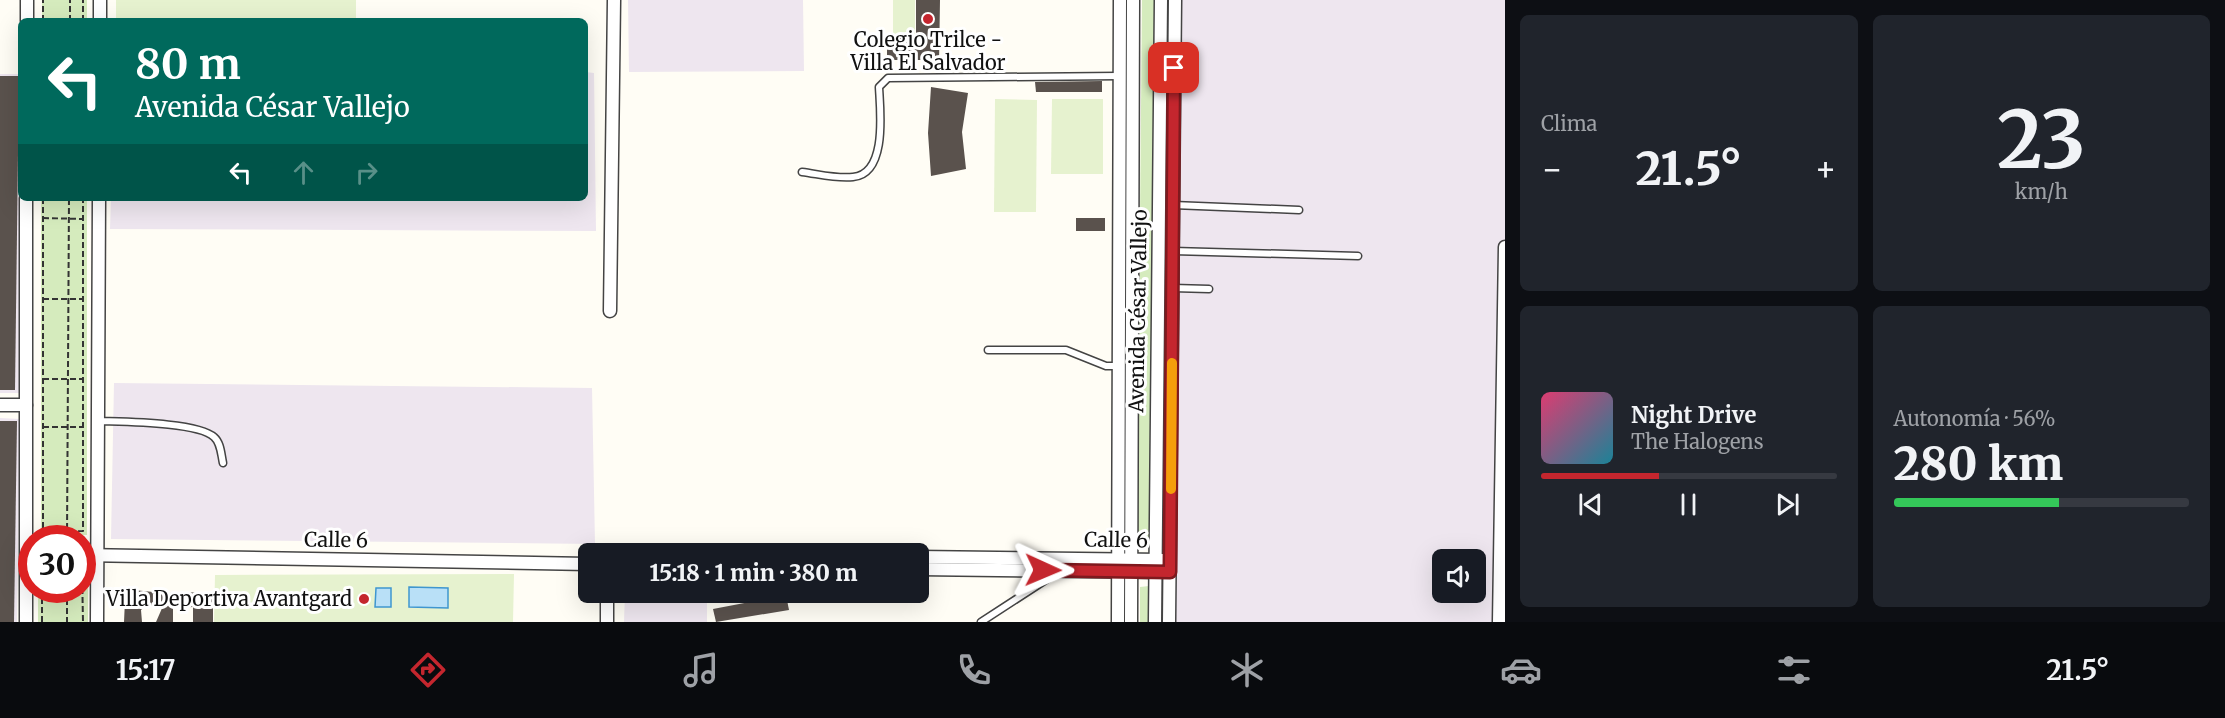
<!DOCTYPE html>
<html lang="es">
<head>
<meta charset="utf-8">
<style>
  body { margin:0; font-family:Merriweather,serif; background:#20242c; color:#f1f3f6; height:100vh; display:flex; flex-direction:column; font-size:22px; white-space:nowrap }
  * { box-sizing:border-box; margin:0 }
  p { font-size:20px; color:#9ea1a6 }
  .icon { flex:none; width:33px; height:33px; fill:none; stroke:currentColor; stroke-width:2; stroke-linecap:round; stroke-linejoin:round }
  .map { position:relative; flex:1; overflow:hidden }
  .panel { display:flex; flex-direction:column; gap:15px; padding:15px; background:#0d0f14; width:720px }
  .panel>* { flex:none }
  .top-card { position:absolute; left:18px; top:18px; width:570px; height:183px; border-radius:9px; box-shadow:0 6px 24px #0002; background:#00695c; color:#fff; overflow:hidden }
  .buttons { position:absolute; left:1432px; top:549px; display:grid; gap:12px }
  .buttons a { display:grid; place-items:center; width:54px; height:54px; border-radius:9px; background:#171b24; box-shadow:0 6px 24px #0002; font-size:30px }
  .speed { position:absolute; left:18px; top:525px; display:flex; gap:12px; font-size:30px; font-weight:700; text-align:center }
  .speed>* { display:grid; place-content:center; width:78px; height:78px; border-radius:50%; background:#171b24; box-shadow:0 6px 24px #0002; line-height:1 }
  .speed .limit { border:9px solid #d22; background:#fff; color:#111 }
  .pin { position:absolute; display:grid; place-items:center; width:51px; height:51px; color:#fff; margin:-26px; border-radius:12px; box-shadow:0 3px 9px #0006 }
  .me { position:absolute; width:66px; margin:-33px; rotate:91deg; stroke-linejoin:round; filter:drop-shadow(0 0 4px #0008) }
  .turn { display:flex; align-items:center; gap:21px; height:126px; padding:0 18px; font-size:27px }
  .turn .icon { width:78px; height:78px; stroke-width:2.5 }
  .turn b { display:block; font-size:42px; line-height:51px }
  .lanes { display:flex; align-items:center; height:57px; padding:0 18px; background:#0003; justify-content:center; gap:30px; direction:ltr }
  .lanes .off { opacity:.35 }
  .big { font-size:45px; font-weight:800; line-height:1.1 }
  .panel .card { flex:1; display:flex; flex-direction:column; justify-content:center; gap:9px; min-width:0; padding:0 21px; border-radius:9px; background:#20242c }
  .panel .dial { align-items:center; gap:0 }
  .dial b { font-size:78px; line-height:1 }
  .song { display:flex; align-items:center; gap:18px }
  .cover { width:72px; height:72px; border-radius:9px; background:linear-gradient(135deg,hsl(340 70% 55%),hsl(190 70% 35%)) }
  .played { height:6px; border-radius:3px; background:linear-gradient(90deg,#c4262e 40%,#363941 40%) }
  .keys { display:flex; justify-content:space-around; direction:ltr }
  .heat { display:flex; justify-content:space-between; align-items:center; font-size:33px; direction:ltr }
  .charge { height:9px; border-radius:4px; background:linear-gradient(90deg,#34c759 56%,#363941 0) }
  .panel .tiles { flex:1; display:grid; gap:15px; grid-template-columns:repeat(2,1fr) }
  .trip { position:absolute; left:578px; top:543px; width:351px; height:60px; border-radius:9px; background:#171b24; box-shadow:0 6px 24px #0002; font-weight:800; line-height:60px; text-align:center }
  .dock { display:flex; height:96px; justify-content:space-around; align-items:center; background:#090b0e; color:#9ea1a6 }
  .dock .icon { width:42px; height:42px }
  .dock .active { color:#c4262e }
  .dock b { font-size:27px; color:#f1f3f6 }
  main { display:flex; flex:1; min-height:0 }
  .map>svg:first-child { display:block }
  .industrial { fill:#eee6ef; fill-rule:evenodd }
  .green { fill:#d5ebbd }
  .pitch { fill:#e6f2cf }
  .water { fill:#b9e0f7; stroke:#3f96cf; stroke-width:1.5 }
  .building { fill:#5a524d }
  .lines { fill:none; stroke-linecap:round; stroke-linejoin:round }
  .service-casing { stroke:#444; stroke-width:9 }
  .minor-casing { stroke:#444; stroke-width:15 }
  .path { stroke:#333; stroke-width:2; stroke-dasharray:6 3; stroke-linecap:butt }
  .service { stroke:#fff; stroke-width:6 }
  .minor { stroke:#fff; stroke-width:12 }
  .route-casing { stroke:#7f191e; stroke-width:15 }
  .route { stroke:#c4262e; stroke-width:10 }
  .slow { stroke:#f59e0b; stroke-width:10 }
  .poi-dot { fill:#c4262e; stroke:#fff; stroke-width:2 }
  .labels { text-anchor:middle; stroke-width:6; stroke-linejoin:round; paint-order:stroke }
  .poi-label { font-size:20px; fill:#111; stroke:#fff }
  .street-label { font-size:20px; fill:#111; stroke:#fff }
</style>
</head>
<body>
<main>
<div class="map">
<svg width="1505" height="622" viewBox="0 0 1505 622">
  <rect width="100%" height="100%" fill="#fffdf5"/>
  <g class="industrial">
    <polygon points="628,0 803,0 804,71 629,72"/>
    <path d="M 1181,0 L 1505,0 L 1505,622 L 1174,622 ZM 1443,560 L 1476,560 L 1476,592 L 1443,592 Z"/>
    <polygon points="585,72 594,73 596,231 110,229 111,198 585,198"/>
    <polygon points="0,74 21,74 19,393 0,393"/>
    <polygon points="114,383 592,388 595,544 111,539"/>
    <polygon points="0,418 20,419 17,622 0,622"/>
    <polygon points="625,593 707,593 707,622 624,622"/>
  </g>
  <g class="green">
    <rect x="42" y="0" width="45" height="21"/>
    <polygon points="1142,0 1157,0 1152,545 1137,545"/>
    <rect x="41" y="198" width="46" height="337"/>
    <polygon points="83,569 88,569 88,622 38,622 38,590 82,590"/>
    <polygon points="1149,586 1149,622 1140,622 1140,587"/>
  </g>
  <g class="pitch">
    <rect x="116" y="0" width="240" height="21"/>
    <rect x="893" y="0" width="22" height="36"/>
    <polygon points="995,99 1037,100 1036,212 994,212"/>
    <polygon points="1052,99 1103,99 1103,174 1051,174"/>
    <polygon points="514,574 513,622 214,622 215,575"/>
  </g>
  <g class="water">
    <polygon points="409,587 448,588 448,608 409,607"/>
    <polygon points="376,588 391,588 391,607 375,607"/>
  </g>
  <g class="building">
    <polygon points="916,0 940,0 939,63 924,63 924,60 887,60 887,43 890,43 891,38 916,38"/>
    <polygon points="0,76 19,76 15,390 0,390"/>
    <polygon points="1102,81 1102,92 1036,92 1035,82"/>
    <polygon points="931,87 968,93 962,132 966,169 931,176 928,133"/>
    <rect x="1076" y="218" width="29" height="13"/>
    <polygon points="0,421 17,421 14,622 0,622"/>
    <polygon points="133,590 164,593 213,592 213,622 193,622 193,607 173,608 173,622 156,622 163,606 146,605 141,610 142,622 124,622 125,600"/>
    <polygon points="786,595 789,610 716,622 713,609"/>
  </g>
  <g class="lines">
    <defs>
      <g id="service">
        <path d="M 802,172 C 818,174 837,179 853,177 C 888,174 880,109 879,87 L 888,78 L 1119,76"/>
        <polyline points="1173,205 1299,210"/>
        <polyline points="1173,251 1358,256"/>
        <polyline points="1173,288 1209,289"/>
        <polyline points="988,350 1066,350 1106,366 1118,366"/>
        <path d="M 98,421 C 122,422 198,422 214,437 C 221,443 221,454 223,463"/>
        <polyline points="981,622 1058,572"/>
      </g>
      <g id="minor">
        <polyline points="27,21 27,0"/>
        <polyline points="100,21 100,0"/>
        <polyline points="610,311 614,0"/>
        <polyline points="0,405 26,405"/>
        <polyline points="607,554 666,554"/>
        <polyline points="82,555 588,564"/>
        <polyline points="918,557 1163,560"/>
        <polyline points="918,569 1163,572"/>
        <polyline points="26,622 26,198"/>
        <polyline points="97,622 99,198"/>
        <polyline points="607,622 607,592"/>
        <polyline points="1118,622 1120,0"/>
        <polyline points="1131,622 1133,0"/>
        <polyline points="1155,622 1161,0"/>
        <polyline points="1169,622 1175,0"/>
        <polyline points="1499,622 1505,247"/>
      </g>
    </defs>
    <use href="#service" class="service-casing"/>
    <use href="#minor" class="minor-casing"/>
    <g class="path">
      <polyline points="43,21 43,0"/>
      <polyline points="70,21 70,0"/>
      <polyline points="83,21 83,0"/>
      <polyline points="43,198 43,532 83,531 83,198"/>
      <polyline points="43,218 83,219"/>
      <polyline points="43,299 82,299"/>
      <polyline points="43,379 83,379"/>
      <polyline points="43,427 83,427"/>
      <polyline points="67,538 69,198"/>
      <polyline points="82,570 83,622"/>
      <polyline points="67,590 67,622"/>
      <polyline points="42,622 42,590"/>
    </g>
    <use href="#service" class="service"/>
    <use href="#minor" class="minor"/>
  </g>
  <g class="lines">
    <defs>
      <polyline id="route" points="1043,570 1170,572 1174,68"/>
    </defs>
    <use href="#route" class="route-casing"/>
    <use href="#route" class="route"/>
    <polyline class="slow" points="1171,489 1172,363"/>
  </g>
  <g class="poi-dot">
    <circle cx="928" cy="19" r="6"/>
    <circle cx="364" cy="599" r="6"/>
  </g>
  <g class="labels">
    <g class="poi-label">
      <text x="928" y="47">Colegio Trilce -<tspan x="928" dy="23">Villa El Salvador</tspan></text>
      <text x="352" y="606" text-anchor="end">Villa Deportiva Avantgard</text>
    </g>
    <g class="street-label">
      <text transform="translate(1138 311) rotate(-89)" y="7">Avenida César Vallejo</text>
      <text transform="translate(336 540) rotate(1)" y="7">Calle 6</text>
      <text transform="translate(1116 540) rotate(1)" y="7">Calle 6</text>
    </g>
  </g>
</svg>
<div class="buttons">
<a><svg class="icon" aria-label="sound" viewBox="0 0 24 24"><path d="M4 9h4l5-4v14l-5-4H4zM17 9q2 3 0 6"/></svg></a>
</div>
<div class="speed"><div class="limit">30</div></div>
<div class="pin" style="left:1174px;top:68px;background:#d93025"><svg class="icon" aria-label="arrive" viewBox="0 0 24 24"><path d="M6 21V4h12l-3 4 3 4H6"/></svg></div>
<svg class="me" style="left:1043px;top:570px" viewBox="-20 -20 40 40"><path d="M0-17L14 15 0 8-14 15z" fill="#c4262e" stroke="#fff" stroke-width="4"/></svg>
<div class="trip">15:18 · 1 min · 380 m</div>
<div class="top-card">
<div class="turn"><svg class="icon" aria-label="left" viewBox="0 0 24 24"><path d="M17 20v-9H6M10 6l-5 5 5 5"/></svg><div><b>80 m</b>Avenida César Vallejo</div></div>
<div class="lanes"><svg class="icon" aria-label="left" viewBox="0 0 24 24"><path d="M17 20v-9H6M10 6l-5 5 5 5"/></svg><svg class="icon off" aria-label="ahead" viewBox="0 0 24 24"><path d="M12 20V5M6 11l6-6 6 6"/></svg><svg class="icon off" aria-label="right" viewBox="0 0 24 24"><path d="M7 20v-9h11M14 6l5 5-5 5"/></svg></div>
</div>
</div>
<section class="panel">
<div class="tiles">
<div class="card"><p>Clima</p>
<div class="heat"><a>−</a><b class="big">21.5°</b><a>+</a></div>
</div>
<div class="card dial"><b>23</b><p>km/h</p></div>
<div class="card">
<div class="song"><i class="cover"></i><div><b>Night Drive</b><p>The Halogens</p></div></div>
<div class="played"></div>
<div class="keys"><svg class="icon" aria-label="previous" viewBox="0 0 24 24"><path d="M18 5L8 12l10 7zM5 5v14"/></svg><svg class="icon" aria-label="pause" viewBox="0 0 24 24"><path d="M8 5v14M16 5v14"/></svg><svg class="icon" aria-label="next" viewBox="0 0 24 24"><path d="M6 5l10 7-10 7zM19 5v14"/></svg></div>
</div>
<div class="card"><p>Autonomía · 56%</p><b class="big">280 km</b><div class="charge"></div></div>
</div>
</section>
</main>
<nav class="dock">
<b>15:17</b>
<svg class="icon active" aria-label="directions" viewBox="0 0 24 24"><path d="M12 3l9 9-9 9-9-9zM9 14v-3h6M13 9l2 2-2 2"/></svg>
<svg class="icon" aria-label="music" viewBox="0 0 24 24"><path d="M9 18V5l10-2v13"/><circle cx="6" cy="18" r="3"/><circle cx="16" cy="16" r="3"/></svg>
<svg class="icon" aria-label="phone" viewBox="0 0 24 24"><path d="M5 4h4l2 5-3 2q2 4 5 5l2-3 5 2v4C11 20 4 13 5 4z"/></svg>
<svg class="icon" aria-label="climate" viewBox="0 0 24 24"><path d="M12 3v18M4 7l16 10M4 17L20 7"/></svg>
<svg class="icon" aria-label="car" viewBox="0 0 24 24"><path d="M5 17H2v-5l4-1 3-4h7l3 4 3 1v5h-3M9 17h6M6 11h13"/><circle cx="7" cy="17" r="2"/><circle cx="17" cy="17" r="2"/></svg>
<svg class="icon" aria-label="filters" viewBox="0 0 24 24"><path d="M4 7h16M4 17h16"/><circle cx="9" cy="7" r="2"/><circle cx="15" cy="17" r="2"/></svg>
<b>21.5°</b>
</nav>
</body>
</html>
